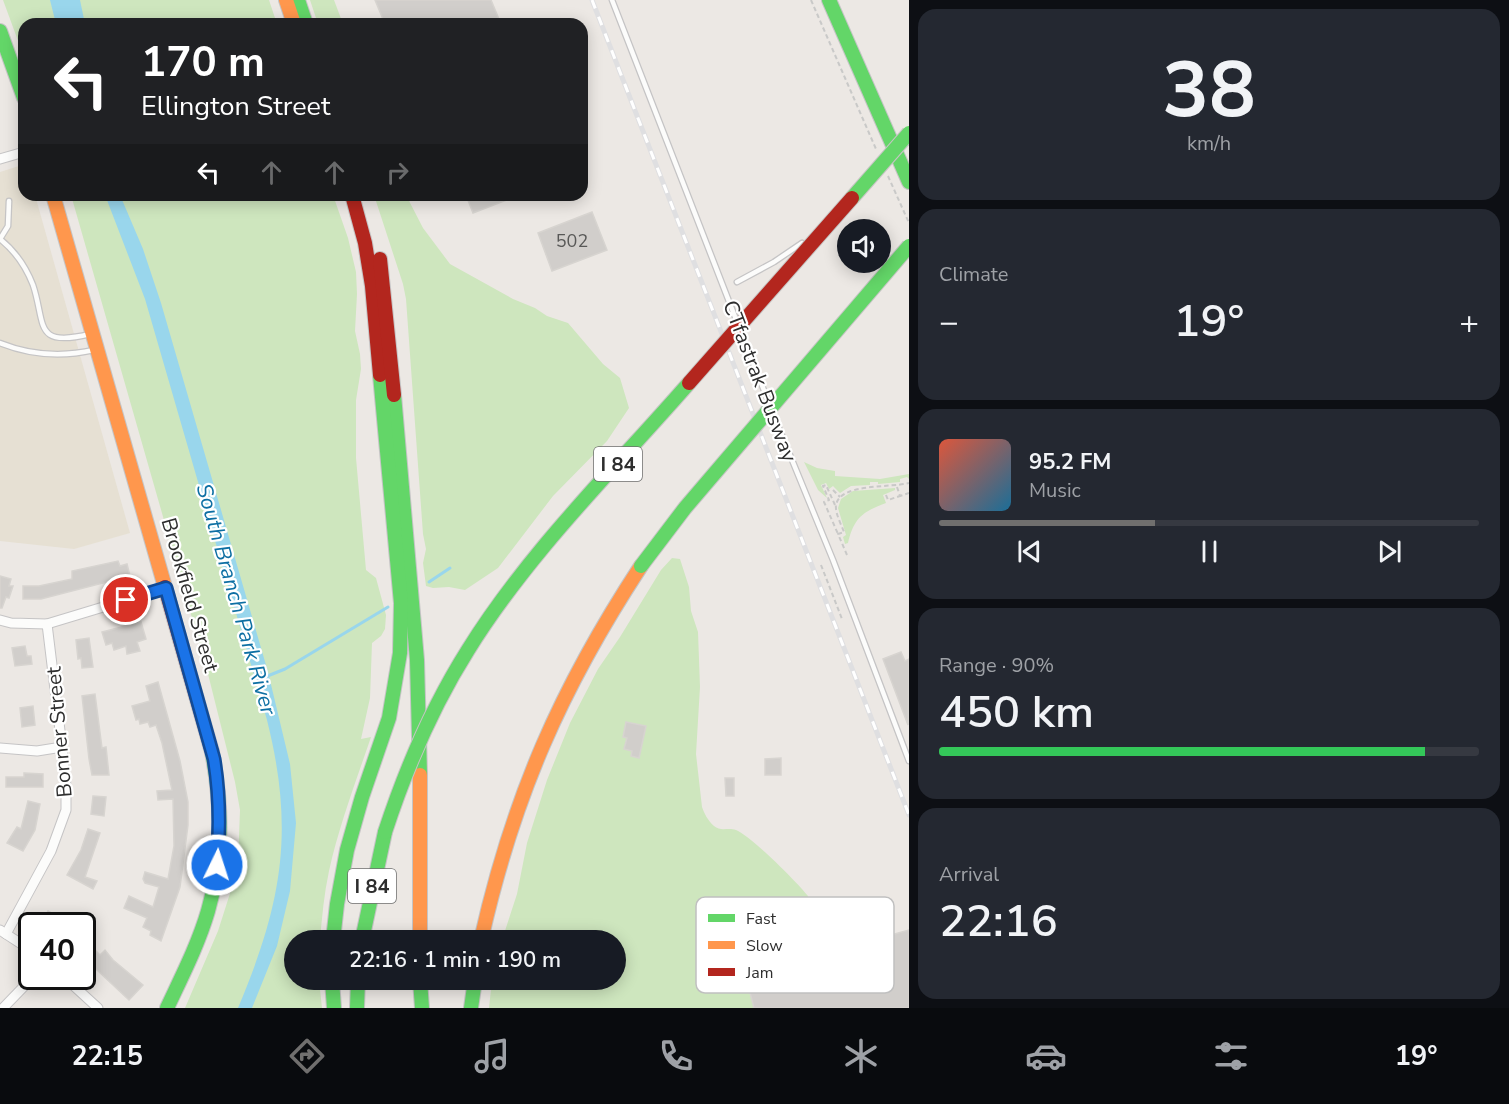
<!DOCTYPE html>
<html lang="en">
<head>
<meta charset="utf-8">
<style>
  body { margin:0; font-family:"Nunito Sans",sans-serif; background:#242831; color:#f1f3f6; height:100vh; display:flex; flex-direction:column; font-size:22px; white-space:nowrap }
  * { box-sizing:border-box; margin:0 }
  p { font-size:20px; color:#9ea1a6 }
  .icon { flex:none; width:33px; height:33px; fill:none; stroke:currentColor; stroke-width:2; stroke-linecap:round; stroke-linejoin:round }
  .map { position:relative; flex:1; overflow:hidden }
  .side { display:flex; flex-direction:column; gap:9px; padding:9px; background:#0d0f14; width:600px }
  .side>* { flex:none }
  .top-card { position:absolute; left:18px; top:18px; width:570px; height:183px; border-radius:18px; box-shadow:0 3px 15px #0003; background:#202124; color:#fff; overflow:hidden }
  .fabs { position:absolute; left:837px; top:219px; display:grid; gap:12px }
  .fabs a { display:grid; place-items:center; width:54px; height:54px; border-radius:50%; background:#171b24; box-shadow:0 3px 15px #0003; font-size:30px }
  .speed { position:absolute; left:18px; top:912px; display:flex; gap:12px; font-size:30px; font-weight:700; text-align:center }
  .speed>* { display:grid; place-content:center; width:78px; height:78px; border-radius:50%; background:#171b24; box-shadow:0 3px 15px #0003; line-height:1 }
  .speed .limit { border:3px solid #111; border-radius:9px; background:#fff; color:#111 }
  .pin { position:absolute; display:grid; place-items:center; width:51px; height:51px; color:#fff; margin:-26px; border:3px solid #fff; border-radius:50%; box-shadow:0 2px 6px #0007 }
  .me { position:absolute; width:66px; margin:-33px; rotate:4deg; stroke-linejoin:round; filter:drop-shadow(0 0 4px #0008) }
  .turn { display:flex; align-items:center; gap:21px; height:126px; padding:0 24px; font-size:27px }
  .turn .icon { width:78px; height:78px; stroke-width:2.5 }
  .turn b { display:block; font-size:42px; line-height:51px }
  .lanes { display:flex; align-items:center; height:57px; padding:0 24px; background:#0003; justify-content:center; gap:30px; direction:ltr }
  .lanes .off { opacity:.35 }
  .big { font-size:45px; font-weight:600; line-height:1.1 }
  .side .widget { flex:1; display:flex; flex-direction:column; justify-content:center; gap:9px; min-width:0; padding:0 21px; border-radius:18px; background:#242831 }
  .side .dial { align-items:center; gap:0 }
  .dial b { font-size:78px; line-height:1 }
  .song { display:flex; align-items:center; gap:18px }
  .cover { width:72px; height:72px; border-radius:9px; background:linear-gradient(135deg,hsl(10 70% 55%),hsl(200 70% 35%)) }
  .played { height:6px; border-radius:3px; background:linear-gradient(90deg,#706f6e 40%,#363941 40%) }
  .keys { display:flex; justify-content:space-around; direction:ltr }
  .heat { display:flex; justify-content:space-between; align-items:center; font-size:33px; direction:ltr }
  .charge { height:9px; border-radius:4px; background:linear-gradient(90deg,#34c759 90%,#363941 0) }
  .trip { position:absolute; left:284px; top:930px; width:342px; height:60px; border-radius:30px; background:#171b24; box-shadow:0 3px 15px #0003; font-weight:600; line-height:60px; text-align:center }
  .tabs { display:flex; height:96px; justify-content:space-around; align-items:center; background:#090b0e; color:#9ea1a6 }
  .tabs .icon { width:42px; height:42px }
  .tabs .selected { color:#706f6e }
  .tabs b { font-size:27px; color:#f1f3f6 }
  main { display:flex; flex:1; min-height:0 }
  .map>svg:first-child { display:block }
  .education { fill:#e6e0d3 }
  .green { fill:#cee6be }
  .water { fill:#99d6ec }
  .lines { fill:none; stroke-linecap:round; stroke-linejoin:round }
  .stream { stroke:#99d6ec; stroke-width:3 }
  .building { fill:#d1cecb; stroke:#d7d4d0; stroke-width:1.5 }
  .lane-casing { stroke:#c5c4c5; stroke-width:7 }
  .street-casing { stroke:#c5c4c5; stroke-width:11 }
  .fast-casing { stroke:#c5c4c5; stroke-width:16 }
  .slow-casing { stroke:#c5c4c5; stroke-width:16 }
  .jam-casing { stroke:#c5c4c5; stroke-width:16 }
  .path { stroke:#c9c9c8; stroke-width:2; stroke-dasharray:4.5 3; stroke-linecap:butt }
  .lane { stroke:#fcfcfb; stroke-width:4.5 }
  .street { stroke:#fcfcfb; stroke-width:9 }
  .fast { stroke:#63d668; stroke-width:14 }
  .slow { stroke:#ff974d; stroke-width:14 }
  .jam { stroke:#b3261e; stroke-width:14 }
  .rail-casing { stroke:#dfdfe1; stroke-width:5 }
  .rail { stroke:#fff; stroke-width:3; stroke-dasharray:9; stroke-linecap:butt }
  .fast-bridge-casing { stroke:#c6c5c4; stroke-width:16; stroke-linecap:butt }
  .jam-bridge-casing { stroke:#c6c5c4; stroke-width:16; stroke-linecap:butt }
  .fast-bridge { stroke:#63d668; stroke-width:14 }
  .jam-bridge { stroke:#b3261e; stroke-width:14 }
  .route-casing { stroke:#114b97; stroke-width:15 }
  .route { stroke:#1a73e8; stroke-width:10 }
  .labels { text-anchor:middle; stroke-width:4.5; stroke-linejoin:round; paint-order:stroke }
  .number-label { font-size:18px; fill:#585857 }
  .shield { fill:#fff; stroke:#6d6d6d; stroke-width:1.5 }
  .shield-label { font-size:20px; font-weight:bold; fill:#2e2e2e }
  .street-label { font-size:21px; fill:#2e2e2e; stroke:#fff }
  .water-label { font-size:22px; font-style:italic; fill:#0d6fa3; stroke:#fff }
  .key { fill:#fff; stroke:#c0c0c0; stroke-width:1.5 }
  .key-label { font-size:16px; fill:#2e2e2e }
</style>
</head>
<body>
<main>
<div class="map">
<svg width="909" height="1008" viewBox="0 0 909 1008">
  <rect width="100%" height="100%" fill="#ece8e4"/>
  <polygon class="education" points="19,166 24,167 24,195 35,195 130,533 74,549 0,541 0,172"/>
  <g class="green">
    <polygon points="3,0 269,0 277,24 24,24 24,57"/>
    <polygon points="310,0 334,0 343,24 318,24"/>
    <path d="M 71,195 L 333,195 L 348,238 L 356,272 L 357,294 L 355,331 L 360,354 L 361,369 L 356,400 L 356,458 L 366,570 L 376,578 L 386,615 L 385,629 L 381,636 L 372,643 L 370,698 L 361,739 L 371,737 C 356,781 339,826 329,871 C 324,894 322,917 320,940 L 294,940 L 294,980 L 319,980 L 322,1008 L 185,1008 L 218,931 L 233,884 L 238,863 L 240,810 L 235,782 L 208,674 Z"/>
    <polygon points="374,195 406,195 423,228 450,264 513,299 535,308 547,316 568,323 603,364 620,378 629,408 607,441 553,496 498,568 465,590 449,587 433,588 426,586 423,563 426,549 423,534 406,299 403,284"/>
    <polygon points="804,462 817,468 835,471 835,476 880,479 909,474 909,479 907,477 900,479 900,482 878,484 878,482 870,482 870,485 851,486 840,493 833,486 829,489 826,483 821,485 827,498 818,490"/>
    <path d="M 895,488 L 895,490 L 883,495 L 886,503 C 862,512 854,518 848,543 L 845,544 L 843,537 L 846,535 L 838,508 L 841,499 L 853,491 Z"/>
    <path d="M 672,558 L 680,559 L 689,587 L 691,611 L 698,632 L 700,687 L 696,754 L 702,807 C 704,813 708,821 714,826 C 721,832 728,827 736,830 C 752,837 797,882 808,896 L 807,903 L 796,913 C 777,913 761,914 746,929 C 741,933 742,937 736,939 L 754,1008 L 489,1008 L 492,980 L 615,980 L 615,940 L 502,940 L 517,894 L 527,843 L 547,780 L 570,723 L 598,669 L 620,637 L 661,570 Z"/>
  </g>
  <g class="water">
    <polygon points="50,0 80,0 85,24 56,24"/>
    <path d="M 105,195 L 120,195 L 143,249 L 161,303 L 268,672 L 290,764 L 296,823 L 290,891 L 277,946 L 252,1008 L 238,1008 C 282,903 295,832 267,720 L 145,299 Z"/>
  </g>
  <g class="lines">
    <g class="stream">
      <polyline points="429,582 450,568"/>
      <polyline points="265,677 285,669 388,607"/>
    </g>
  </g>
  <g class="building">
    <polygon points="375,0 491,0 501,24 385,24"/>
    <polygon points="466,195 517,195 517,196 473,213"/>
    <polygon points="592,212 607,250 552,271 538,233"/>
    <polygon points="118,561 120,566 127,564 130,576 41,599 23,599 23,586 39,586 72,579 72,571"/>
    <polygon points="0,576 11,579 9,586 13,586 9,598 6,597 2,608 0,608"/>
    <polygon points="141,622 146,639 137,642 140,651 127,654 126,646 114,650 112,643 106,645 102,632"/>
    <polygon points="89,638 93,667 82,668 81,658 78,659 76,640"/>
    <polygon points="25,646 27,656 31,656 32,664 15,666 12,648"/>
    <polygon points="901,652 905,661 909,659 908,725 883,659"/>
    <polygon points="158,682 180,761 188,802 188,825 180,887 161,941 150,935 151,931 143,927 147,918 124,908 129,896 153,907 159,887 145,883 143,879 145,872 168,879 174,846 173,799 158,800 157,791 172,790 162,743 156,725 150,727 148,722 140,724 139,719 136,720 132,706 150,701 146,686"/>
    <polygon points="95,694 102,748 106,747 109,775 92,775 89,759 82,696"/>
    <polygon points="33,706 35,725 22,727 20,708"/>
    <polygon points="626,722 646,726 639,758 631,756 632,751 624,749 627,738 623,737"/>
    <polygon points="781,758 781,775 765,775 765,759"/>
    <polygon points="24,773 43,774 43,787 6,787 6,777 24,777"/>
    <polygon points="725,778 734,778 734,796 726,796"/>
    <polygon points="93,796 106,797 104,816 91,814"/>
    <polygon points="28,801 40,804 35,830 23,851 7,843 17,827 21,829"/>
    <polygon points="88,829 100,833 85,877 97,881 93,889 67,875 81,850"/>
    <polygon points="48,911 61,919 58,926 47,926 42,923"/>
    <polygon points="837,912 847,947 909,930 909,1008 754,1008 736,939"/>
    <polygon points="89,944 100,955 105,950 113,960 143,985 129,1000 82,956 82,951"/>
  </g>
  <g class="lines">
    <defs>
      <g id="lane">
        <polyline points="612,0 737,322"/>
        <path d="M 0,239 C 15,251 26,267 33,285 C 46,324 33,348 90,334"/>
        <polyline points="0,239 8,226 9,201"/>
        <polyline points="737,282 774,262 802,243"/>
        <polyline points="740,330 769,403"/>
        <path d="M 0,343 C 30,355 63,357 94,350"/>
        <polyline points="772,411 833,560 909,761"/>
      </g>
      <g id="street">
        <polyline points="0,159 24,152"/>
        <polyline points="0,620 11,623 47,624 166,588"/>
        <polyline points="0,748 37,751 62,747"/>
        <polyline points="0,930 32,951"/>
        <polyline points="6,934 51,851 66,810 66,786 62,747 47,624"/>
        <polyline points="63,976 98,1008"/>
        <polyline points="3,1008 34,976"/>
      </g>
      <g id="fast">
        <polyline points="298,0 306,24"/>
        <polyline points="829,0 909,182"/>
        <polyline points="0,31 24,98"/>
        <polyline points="394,395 417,660 420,775"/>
        <polyline points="333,940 337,904 347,850 362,797 389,718 400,653 401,603 380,375"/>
        <polyline points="362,940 385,832"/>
        <polyline points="332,980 334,1008"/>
        <polyline points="420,980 422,1008"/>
        <path d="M 167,1008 C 182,976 198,945 208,911 C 223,860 222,804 212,752"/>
        <polyline points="357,1008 358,980"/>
        <polyline points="471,1008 475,980"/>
      </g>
      <g id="slow">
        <polyline points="286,0 294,24"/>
        <polyline points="53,195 165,587"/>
        <polyline points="420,775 420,940"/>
        <path d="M 481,940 C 513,797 561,688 641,566"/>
      </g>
      <g id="jam">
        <polyline points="352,195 365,243 372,286 380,375"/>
        <polyline points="380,259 394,395"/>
        <polyline points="165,587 212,752"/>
      </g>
    </defs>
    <use href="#lane" class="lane-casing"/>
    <use href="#street" class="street-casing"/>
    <use href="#fast" class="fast-casing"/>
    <use href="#slow" class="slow-casing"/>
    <use href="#jam" class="jam-casing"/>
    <g class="path">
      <polyline points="811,0 876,149"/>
      <polyline points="888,176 909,223"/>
      <polyline points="897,487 900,496 909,493"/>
      <polyline points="833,490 840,497"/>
      <polyline points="886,495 888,500 900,496"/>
      <polyline points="835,505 826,485 823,486 829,500 824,502 838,534"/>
      <path d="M 847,555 L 838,534 L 844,532 C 841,524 835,513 836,505 C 840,483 890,488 909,483"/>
      <polyline points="821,565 842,619"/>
    </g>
    <use href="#lane" class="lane"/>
    <use href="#street" class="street"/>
    <use href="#fast" class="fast"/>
    <use href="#slow" class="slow"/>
    <use href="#jam" class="jam"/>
    <defs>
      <polyline id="rail" points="592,0 909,815"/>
    </defs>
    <use href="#rail" class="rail-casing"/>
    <use href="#rail" class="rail"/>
    <defs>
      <g id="fast-bridge">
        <polyline points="852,198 909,133"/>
        <polyline points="641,566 685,508 909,246"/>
        <path d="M 385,832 C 406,768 432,707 468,650 C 529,552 613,470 689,383"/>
      </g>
      <polyline id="jam-bridge" points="689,383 852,198"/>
    </defs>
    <use href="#fast-bridge" class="fast-bridge-casing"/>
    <use href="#jam-bridge" class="jam-bridge-casing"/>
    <use href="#fast-bridge" class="fast-bridge"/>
    <use href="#jam-bridge" class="jam-bridge"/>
  </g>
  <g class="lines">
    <defs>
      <path id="route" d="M 126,600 L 166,588 L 214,759 C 220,795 220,829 217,865"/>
    </defs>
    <use href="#route" class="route-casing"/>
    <use href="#route" class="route"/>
  </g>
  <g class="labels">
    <g class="number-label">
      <text x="572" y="247">502</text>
    </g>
    <g class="shield">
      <rect x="594" y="447" width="48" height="34" rx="4.5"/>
      <rect x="348" y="869" width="48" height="34" rx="4.5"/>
    </g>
    <g class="shield-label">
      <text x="618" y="471">I 84</text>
      <text x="372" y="893">I 84</text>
    </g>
    <g class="street-label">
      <text transform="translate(760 381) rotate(69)" y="7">CTfastrak Busway</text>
      <text transform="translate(190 595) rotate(74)" y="7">Brookfield Street</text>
      <text transform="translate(59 732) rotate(-95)" y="7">Bonner Street</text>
    </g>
    <g class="water-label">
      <text transform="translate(237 599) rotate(74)" y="8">South Branch Park River</text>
    </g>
  </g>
  <rect x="696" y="897" width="198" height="96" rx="9" class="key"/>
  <rect x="708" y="914" width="27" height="8" fill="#63d668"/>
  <rect x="708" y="941" width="27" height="8" fill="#ff974d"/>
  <rect x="708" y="968" width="27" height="8" fill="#b3261e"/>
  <g class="key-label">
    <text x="746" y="924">Fast</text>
    <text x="746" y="951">Slow</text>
    <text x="746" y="978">Jam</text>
  </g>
</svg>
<div class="fabs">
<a><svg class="icon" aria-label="sound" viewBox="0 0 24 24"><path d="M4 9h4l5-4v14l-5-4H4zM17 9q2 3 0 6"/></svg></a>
</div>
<div class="speed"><div class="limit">40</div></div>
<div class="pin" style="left:126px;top:600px;background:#d93025"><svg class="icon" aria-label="arrive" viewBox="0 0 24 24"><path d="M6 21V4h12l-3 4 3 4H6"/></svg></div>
<svg class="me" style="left:217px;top:865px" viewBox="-20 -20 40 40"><circle r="17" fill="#1a73e8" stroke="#fff" stroke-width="3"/><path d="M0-11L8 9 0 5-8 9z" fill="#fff"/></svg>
<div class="trip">22:16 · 1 min · 190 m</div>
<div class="top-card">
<div class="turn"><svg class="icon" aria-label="left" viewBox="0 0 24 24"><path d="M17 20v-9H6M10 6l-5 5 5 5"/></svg><div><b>170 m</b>Ellington Street</div></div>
<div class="lanes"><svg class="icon" aria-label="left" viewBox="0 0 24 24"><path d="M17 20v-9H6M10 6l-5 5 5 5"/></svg><svg class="icon off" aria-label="ahead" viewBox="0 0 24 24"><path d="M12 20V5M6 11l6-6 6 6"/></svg><svg class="icon off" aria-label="ahead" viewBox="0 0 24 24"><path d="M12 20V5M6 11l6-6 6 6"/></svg><svg class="icon off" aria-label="right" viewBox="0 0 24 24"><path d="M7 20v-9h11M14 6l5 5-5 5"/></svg></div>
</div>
</div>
<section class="side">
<div class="widget dial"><b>38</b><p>km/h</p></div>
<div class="widget"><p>Climate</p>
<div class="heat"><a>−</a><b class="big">19°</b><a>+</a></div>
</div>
<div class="widget">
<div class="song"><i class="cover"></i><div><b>95.2 FM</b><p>Music</p></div></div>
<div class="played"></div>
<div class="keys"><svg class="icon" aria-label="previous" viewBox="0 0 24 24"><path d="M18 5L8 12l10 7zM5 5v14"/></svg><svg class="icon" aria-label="pause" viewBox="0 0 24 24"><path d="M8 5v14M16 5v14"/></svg><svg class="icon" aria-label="next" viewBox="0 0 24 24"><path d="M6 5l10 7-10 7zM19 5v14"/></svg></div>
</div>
<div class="widget"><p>Range · 90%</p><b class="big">450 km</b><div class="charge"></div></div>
<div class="widget"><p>Arrival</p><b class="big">22:16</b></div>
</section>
</main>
<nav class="tabs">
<b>22:15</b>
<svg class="icon selected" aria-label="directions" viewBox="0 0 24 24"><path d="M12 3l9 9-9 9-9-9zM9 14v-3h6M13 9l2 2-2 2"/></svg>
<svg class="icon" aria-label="music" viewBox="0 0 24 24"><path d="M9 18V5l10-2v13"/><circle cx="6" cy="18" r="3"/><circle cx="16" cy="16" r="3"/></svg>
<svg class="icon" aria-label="phone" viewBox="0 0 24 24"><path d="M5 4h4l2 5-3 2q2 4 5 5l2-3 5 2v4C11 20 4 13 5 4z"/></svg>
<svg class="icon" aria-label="climate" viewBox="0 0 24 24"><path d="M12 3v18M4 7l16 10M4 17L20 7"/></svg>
<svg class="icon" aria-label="car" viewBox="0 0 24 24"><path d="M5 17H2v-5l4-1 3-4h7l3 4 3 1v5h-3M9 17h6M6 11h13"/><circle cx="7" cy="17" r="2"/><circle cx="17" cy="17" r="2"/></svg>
<svg class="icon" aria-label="filters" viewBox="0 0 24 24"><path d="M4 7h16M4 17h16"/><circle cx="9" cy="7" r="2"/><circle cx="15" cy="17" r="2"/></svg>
<b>19°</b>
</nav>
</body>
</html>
